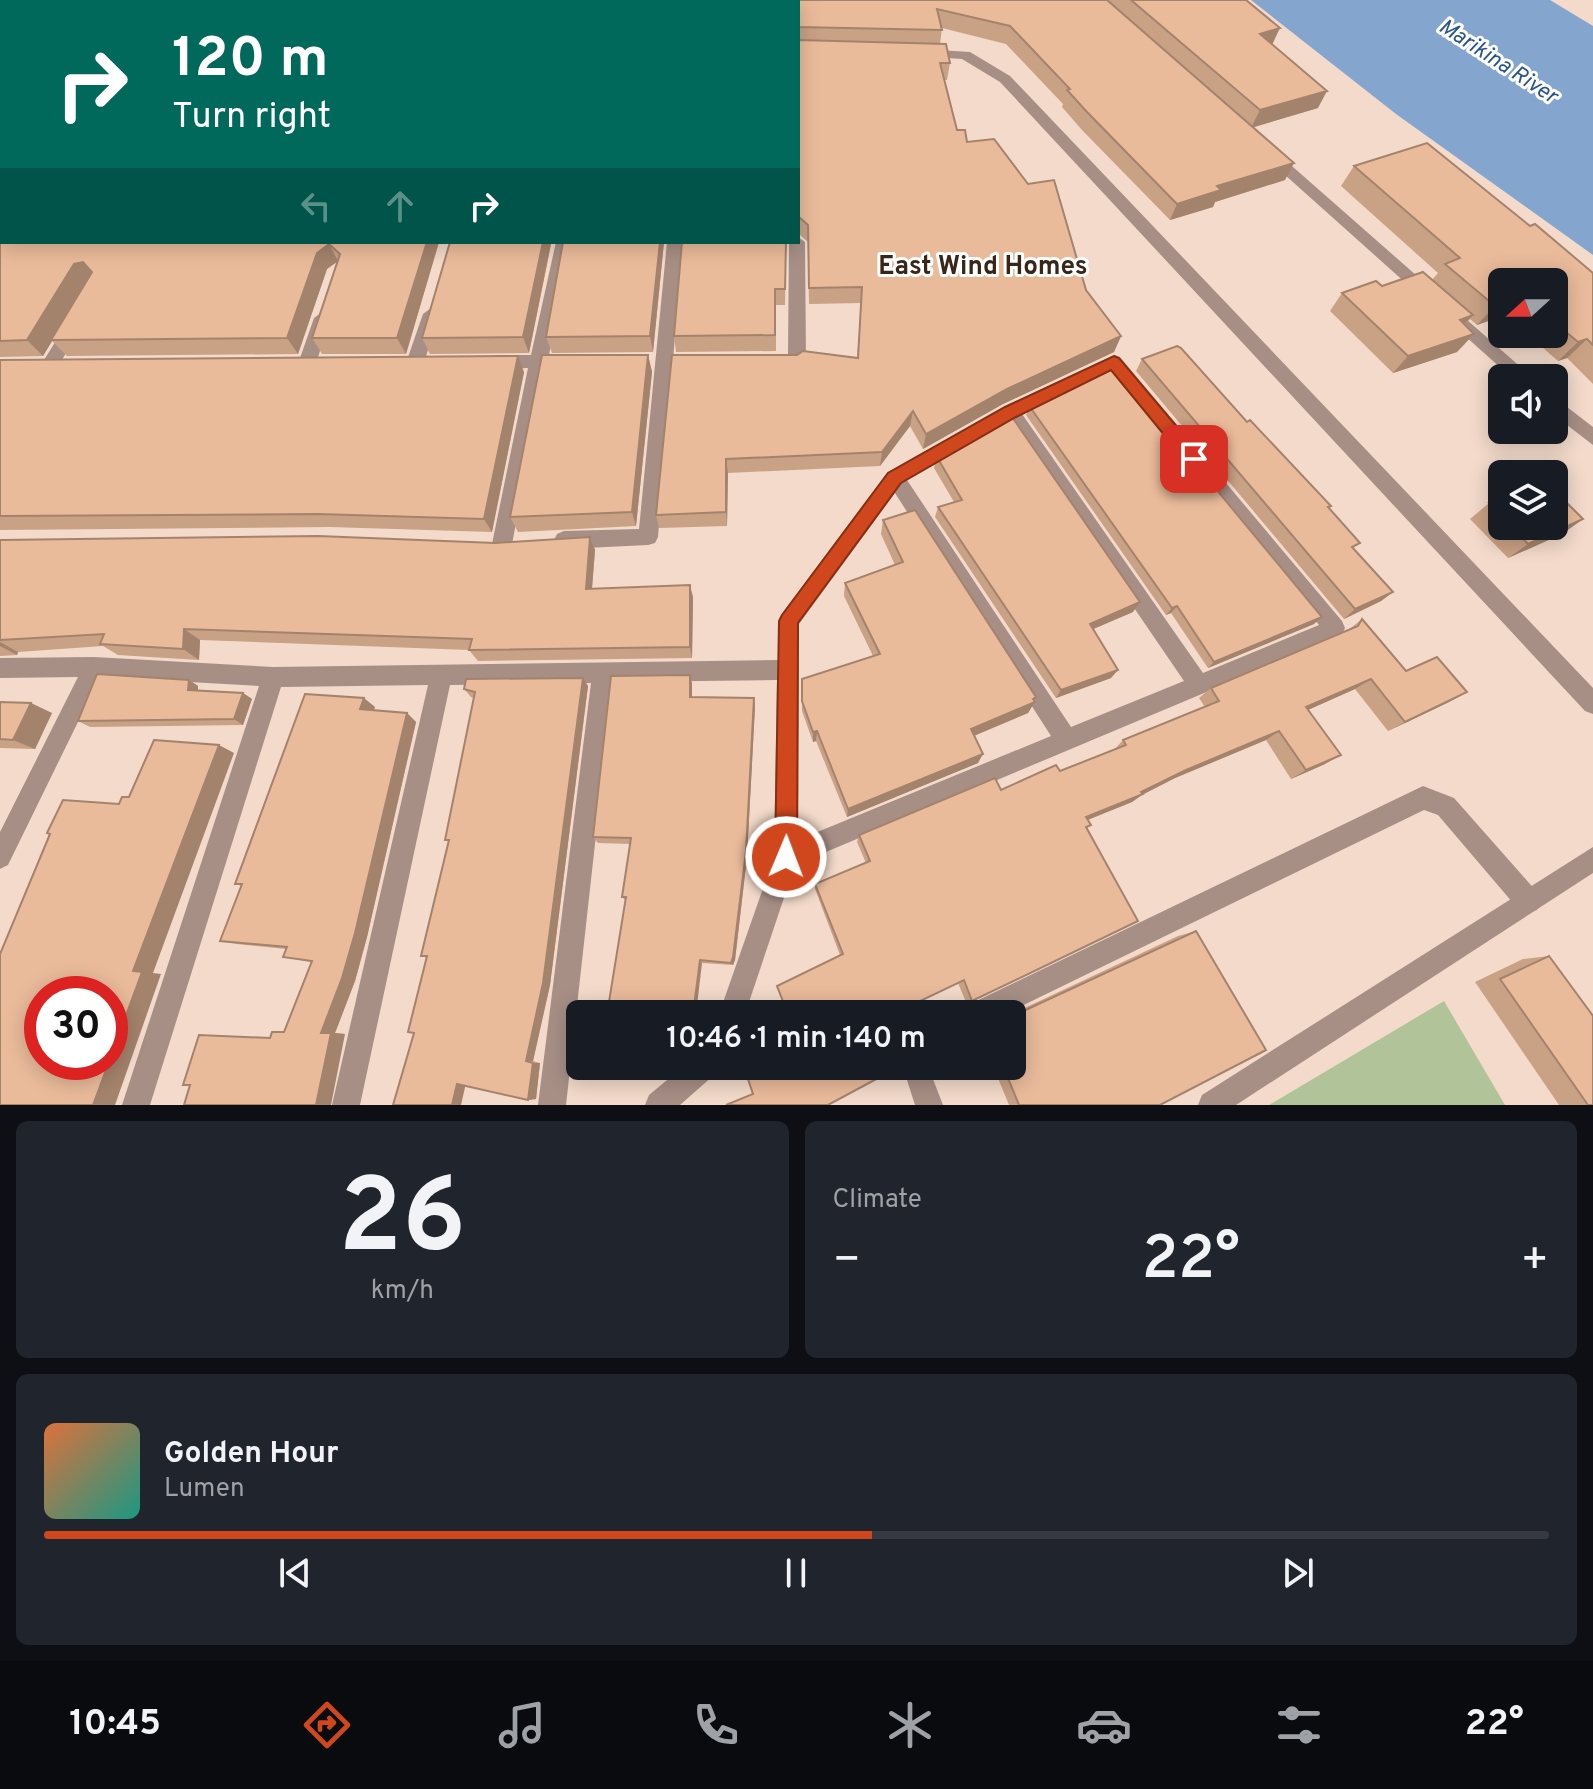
<!DOCTYPE html>
<html lang="en">
<head>
<meta charset="utf-8">
<style>
  body { margin:0; font-family:Overpass,sans-serif; background:#20242c; color:#f1f3f6; height:100vh; display:flex; flex-direction:column; font-size:30px; white-space:nowrap }
  * { box-sizing:border-box; margin:0 }
  p { font-size:26px; color:#9ea1a6 }
  .icon { flex:none; width:44px; height:44px; fill:none; stroke:currentColor; stroke-width:2; stroke-linecap:round; stroke-linejoin:round }
  .map { position:relative; height:1105px; overflow:hidden }
  .details { display:flex; flex-direction:column; gap:16px; padding:16px; background:#0d0f14; flex:1 }
  .details>* { flex:none }
  .guide { position:absolute; left:0px; top:0px; width:800px; height:244px; box-shadow:0 4px 20px #0003; background:#00695c; color:#fff; overflow:hidden }
  .needle { width:52px; rotate:249deg }
  .tools { position:absolute; left:1488px; top:268px; display:grid; gap:16px }
  .tools a { display:grid; place-items:center; width:80px; height:80px; border-radius:12px; background:#171b24; box-shadow:0 4px 20px #0003; font-size:40px }
  .speed { position:absolute; left:24px; top:976px; display:flex; gap:16px; font-size:40px; font-weight:700; text-align:center }
  .speed>* { display:grid; place-content:center; width:104px; height:104px; border-radius:50%; background:#171b24; box-shadow:0 4px 20px #0003; line-height:1 }
  .speed .limit { border:12px solid #d22; background:#fff; color:#111 }
  .pin { position:absolute; display:grid; place-items:center; width:68px; height:68px; color:#fff; margin:-34px; border-radius:16px; box-shadow:0 4px 12px #0006 }
  .me { position:absolute; width:88px; margin:-44px; rotate:1deg; stroke-linejoin:round; filter:drop-shadow(0 0 6px #0008) }
  .turn { display:flex; align-items:center; gap:28px; height:168px; padding:0 40px; font-size:36px }
  .turn .icon { width:104px; height:104px; stroke-width:2.5 }
  .turn b { display:block; font-size:56px; line-height:68px }
  .lanes { display:flex; align-items:center; height:76px; padding:0 40px; background:#0003; justify-content:center; gap:40px; direction:ltr }
  .lanes .off { opacity:.35 }
  .big { font-size:60px; font-weight:600; line-height:1.1 }
  .details .card { flex:1; display:flex; flex-direction:column; justify-content:center; gap:12px; min-width:0; padding:0 28px; border-radius:12px; background:#20242c }
  .details .dial { align-items:center; gap:0 }
  .dial b { font-size:104px; line-height:1 }
  .song { display:flex; align-items:center; gap:24px }
  .cover { width:96px; height:96px; border-radius:12px; background:linear-gradient(135deg,hsl(20 70% 55%),hsl(170 70% 35%)) }
  .played { height:8px; border-radius:4px; background:linear-gradient(90deg,#d0471d 55%,#363941 55%) }
  .keys { display:flex; justify-content:space-around; direction:ltr }
  .heat { display:flex; justify-content:space-between; align-items:center; font-size:44px; direction:ltr }
  .details .tiles { flex:1; display:grid; gap:16px; grid-template-columns:1fr 1fr }
  .card:last-child { grid-column:span 2 }
  .trip { position:absolute; left:566px; top:1000px; width:460px; height:80px; border-radius:12px; background:#171b24; box-shadow:0 4px 20px #0003; font-weight:600; line-height:80px; text-align:center }
  .dock { display:flex; height:128px; justify-content:space-around; align-items:center; background:#090b0e; color:#9ea1a6 }
  .dock .icon { width:56px; height:56px }
  .dock .active { color:#d0471d }
  .dock b { font-size:36px; color:#f1f3f6 }
  .map>svg:first-child { display:block }
  .green { fill:#b1c499 }
  .water { fill:#84a5cd }
  .lines { fill:none; stroke-linecap:round; stroke-linejoin:round }
  .minor { fill:#a78f86; fill-rule:evenodd }
  .tertiary { fill:#a78f86; fill-rule:evenodd }
  .wall { fill:#c9a185 }
  .shaded-wall { fill:#a4836c }
  .building { fill:#eabb9b; stroke:#a4836c; stroke-width:2 }
  .route { fill:#d0471d; stroke:#872e13; stroke-width:2 }
  .labels { text-anchor:middle; stroke-width:6; stroke-linejoin:round; paint-order:stroke }
  .far-water-label { font-size:22px; font-style:italic; fill:#285589; stroke:#fff }
  .neighbourhood-label { font-size:26px; font-weight:bold; fill:#382619; stroke:#fff }
</style>
</head>
<body>
<div class="map">
<svg width="1593" height="1105" viewBox="0 0 1593 1105">
  <rect width="100%" height="100%" fill="#f3daca"/>
  <polygon class="green" points="1444,1001 1505,1105 1269,1105"/>
  <polygon class="water" points="1251,0 1550,0 1593,26 1593,255 1396,114"/>
  <g class="lines">
    <g class="minor">
      <polygon points="922,49 970,52 1010,76 1593,688 1593,714 1585,711 1000,82 962,59 917,56 915,53"/>
      <path d="M 798,237 L 805,242 L 806,361 C 800,371 780,369 770,366 L 767,361 L 770,356 L 788,354 L 789,242 L 798,242 Z"/>
      <polygon points="556,242 568,242 570,245 549,355 568,354 577,361 568,368 546,368 512,544 509,550 502,553 495,550 492,544 528,368 496,369 487,362 496,355 531,355"/>
      <polygon points="667,242 683,242 658,537 655,543 648,545 564,549 557,546 554,540 557,534 564,531 639,529"/>
      <polygon points="431,308 439,314 424,363 415,370 406,363 423,314"/>
      <polygon points="322,312 330,318 316,364 307,371 298,364 314,318"/>
      <polygon points="73,321 79,323 82,327 79,331 56,370 44,370 41,365 44,360 67,323"/>
      <path d="M 1114,355 L 1120,357 L 1342,621 L 1345,628 L 1342,635 L 795,865 L 745,1014 L 719,1014 L 774,857 L 777,680 L 613,682 L 566,1105 L 538,1105 L 591,683 L 450,685 L 360,1105 L 332,1105 L 428,685 L 281,687 L 150,1105 L 122,1105 L 259,686 L 100,677 L 8,865 L 0,869 L 0,832 L 78,677 L 0,678 L 0,658 L 94,657 L 273,667 L 778,660 L 779,621 L 782,614 L 888,472 L 1004,407 ZM 1111,371 L 1319,625 L 1203,673 L 1022,414 ZM 1007,422 L 1184,681 L 1071,727 L 907,480 ZM 895,493 L 1051,736 L 798,840 L 799,624 Z"/>
      <polygon points="1423,786 1454,798 1537,892 1540,901 1537,910 1528,913 1519,910 1438,815 1424,810 1005,1014 964,1014 968,1005"/>
      <polygon points="684,1066 718,1066 714,1075 680,1105 645,1105 649,1095"/>
      <polygon points="908,1066 934,1066 931,1074 943,1105 915,1105 905,1074"/>
    </g>
    <g class="tertiary">
      <polygon points="1271,150 1276,152 1533,378 1512,378 1266,158 1266,152"/>
      <polygon points="1554,397 1593,427 1593,445 1554,415"/>
      <polygon points="1593,847 1593,873 1236,1105 1198,1105 1202,1095"/>
    </g>
  </g>
  <g class="wall">
    <polygon points="0,0 1246,0 1273,45 1318,108 1253,127 1285,180 1215,202 1213,207 1170,220 1082,130 1062,107 1063,104 1006,44 942,28 940,44 950,63 947,80 944,80 957,130 967,142 1121,336 1114,352 1003,404 923,449 910,426 880,466 728,473 727,526 659,528 656,515 672,355 857,358 861,303 809,304 808,242 800,235 798,236 798,2 2,2 439,242 406,354 322,354 312,338 337,262 327,269 298,354 67,356 52,341 43,356 0,357"/>
    <polygon points="1354,166 1530,226 1593,273 1593,384 1567,358 1558,361 1527,334 1554,334 1554,282 1502,282 1502,316 1477,325 1470,319 1464,325 1474,334 1457,352 1393,373 1330,311 1342,293 1432,280 1438,273 1341,186"/>
    <polygon points="450,242 553,242 551,244 529,353 430,354 422,338"/>
    <polygon points="563,242 664,242 653,352 552,353 546,337"/>
    <polygon points="786,242 785,305 776,305 776,351 676,352 674,336"/>
    <polygon points="648,355 652,372 636,526 518,532 510,517"/>
    <polygon points="1142,359 1247,422 1329,508 1354,549 1393,592 1381,601 1344,619 1136,371"/>
    <polygon points="0,360 524,372 492,532 330,527 0,530"/>
    <polygon points="1030,407 1314,624 1208,668 1171,613 1166,615 1026,415"/>
    <polygon points="937,457 1133,612 1093,629 1111,678 1056,698 935,517 938,507 954,502 934,468"/>
    <polygon points="1502,498 1502,526 1554,526 1583,519 1562,534 1508,558 1470,519 1489,503"/>
    <polygon points="883,520 1034,701 1028,713 974,736 978,763 847,817 816,741 813,742 802,711 802,679 873,656 844,596 845,583 895,565 881,534"/>
    <polygon points="590,537 595,550 592,588 693,597 692,658 478,661 469,650 200,640 199,660 118,655 103,646 18,652 17,655 0,656 0,540 495,543"/>
    <polygon points="1362,619 1406,671 1467,692 1449,702 1388,731 1355,689 1308,710 1325,764 1291,779 1266,740 1175,778 1143,794 1132,802 1088,820 1091,825 1087,828 972,1001 966,1002 958,983 840,955 815,889 815,884 866,863 857,842 859,835 1060,771 1114,750 1123,740 1205,707 1199,698 1211,688 1347,631"/>
    <polygon points="690,675 692,684 692,697 754,698 755,707 747,857 735,960 733,965 702,963 625,900 622,897 630,844 598,843 593,837"/>
    <polygon points="189,680 198,686 198,690 243,693 252,699 243,725 90,727 78,721"/>
    <polygon points="588,686 550,985 533,1061 540,1063 536,1099 528,1100 414,1033 427,958 421,956 449,842 445,840 474,698 471,697 464,689"/>
    <polygon points="0,702 52,713 35,749 0,748"/>
    <polygon points="375,707 374,710 407,713 416,722 367,937 355,981 335,1033 345,1034 270,1038 284,1032 311,962 283,957 286,949 237,944 220,941 242,886 235,884"/>
    <polygon points="1196,931 1160,1105 1009,1105 993,1066 1012,1066 1012,1014 1178,936"/>
    <polygon points="1549,956 1593,1105 1559,1105 1475,982 1523,959"/>
  </g>
  <g class="shaded-wall">
    <polygon points="1280,28 1272,45 1260,34"/>
    <polygon points="1327,91 1318,108 1251,128 1260,110"/>
    <polygon points="1294,163 1285,180 1215,202 1213,207 1170,220 1177,204 1217,186"/>
    <polygon points="800,218 800,235 798,236 798,219"/>
    <polygon points="427,242 439,242 406,354 397,338"/>
    <polygon points="543,242 553,242 551,244 529,353 523,337"/>
    <polygon points="660,242 664,242 653,352 650,336"/>
    <polygon points="329,244 338,261 327,269 298,354 287,338 317,253"/>
    <polygon points="83,262 98,279 89,280 43,356 27,340 74,264"/>
    <polygon points="1502,304 1502,316 1477,325 1495,306"/>
    <polygon points="1473,315 1457,333 1460,320"/>
    <polygon points="1474,334 1457,352 1393,373 1408,356"/>
    <polygon points="1121,336 1114,352 1003,404 923,449 926,434 1007,389"/>
    <polygon points="1587,339 1567,358 1558,361 1578,342"/>
    <polygon points="648,355 652,372 636,526 632,512"/>
    <polygon points="518,356 524,372 492,532 484,519"/>
    <polygon points="913,411 910,426 880,466 882,452"/>
    <polygon points="726,459 728,473 727,526 726,512"/>
    <polygon points="1583,519 1562,534 1508,558 1528,544"/>
    <polygon points="590,537 595,550 591,601 586,589"/>
    <polygon points="690,585 693,597 692,658 690,647"/>
    <polygon points="1393,592 1381,601 1344,619 1355,609"/>
    <polygon points="1140,602 1133,612 1084,633 1090,624"/>
    <polygon points="1177,606 1171,613 1166,615 1172,608"/>
    <polygon points="1322,617 1314,624 1208,668 1214,662"/>
    <polygon points="184,629 200,640 199,660 183,649"/>
    <polygon points="0,642 18,652 17,655 0,646"/>
    <polygon points="1118,670 1111,678 1056,698 1061,690"/>
    <polygon points="690,675 692,684 692,706 690,697"/>
    <polygon points="583,678 588,686 550,985 533,1061 526,1061"/>
    <polygon points="1371,679 1355,689 1292,717 1306,707"/>
    <polygon points="189,680 198,686 198,695 188,690"/>
    <polygon points="1467,692 1449,702 1388,731 1405,722"/>
    <polygon points="243,693 252,699 243,725 234,719"/>
    <polygon points="1036,697 1032,704 1035,702 1028,713 966,739 971,729"/>
    <polygon points="364,698 375,707 371,718 360,709"/>
    <polygon points="754,698 755,707 747,857 735,960 733,965 731,963"/>
    <polygon points="31,703 52,713 35,749 13,740"/>
    <polygon points="407,713 416,722 367,937 355,981 335,1033 345,1034 331,1105 316,1105 321,1033"/>
    <polygon points="817,731 816,741 813,742 813,732"/>
    <polygon points="1279,731 1266,740 1175,778 1142,795 1132,802 1077,824 1086,817 1141,792 1186,770"/>
    <polygon points="219,745 234,753 153,973 161,974 115,1105 93,1105 109,1062 110,1062 133,971"/>
    <polygon points="983,754 978,763 847,817 848,809"/>
    <polygon points="1341,755 1325,764 1291,779 1306,770"/>
    <polygon points="700,960 702,963 696,1014 693,1014"/>
    <polygon points="533,1063 540,1063 536,1099 528,1100"/>
    <polygon points="466,1083 461,1105 452,1105 457,1084"/>
  </g>
  <g class="building">
    <polygon points="0,0 1107,0 1294,163 1217,186 1221,190 1177,204 1087,112 1067,90 1070,89 1010,26 937,9 942,30 798,27 798,2 2,2 2,242 427,242 397,338 312,338 340,254 329,244 317,253 287,338 51,340 92,272 83,262 74,264 27,340 0,341"/>
    <polygon points="1131,0 1246,0 1280,28 1260,34 1327,91 1260,110"/>
    <polygon points="798,40 946,44 950,63 940,63 957,130 965,130 967,142 994,139 1028,184 1054,180 1086,290 1121,336 1007,389 926,434 913,411 882,452 726,459 726,512 656,515 672,355 797,355 803,351 858,358 862,287 809,288 808,225 800,218 798,219"/>
    <polygon points="1427,143 1530,226 1535,224 1593,273 1593,345 1587,339 1578,342 1554,322 1554,282 1502,282 1502,304 1495,306 1445,264 1460,258 1354,166"/>
    <polygon points="450,242 543,242 523,337 422,338"/>
    <polygon points="563,242 660,242 650,336 546,337"/>
    <polygon points="682,242 786,242 785,289 775,289 775,335 674,336"/>
    <polygon points="1423,272 1473,315 1460,320 1474,334 1408,356 1342,293 1376,281 1382,286"/>
    <polygon points="1177,346 1181,348 1247,422 1250,420 1331,506 1328,507 1360,543 1352,547 1393,592 1355,609 1142,359"/>
    <polygon points="542,355 648,355 632,512 510,517"/>
    <polygon points="518,356 484,519 318,514 0,516 0,360"/>
    <polygon points="1114,366 1322,617 1214,662 1177,606 1172,608 1030,407"/>
    <polygon points="1010,414 1140,602 1090,624 1118,670 1061,690 938,507 962,500 937,457"/>
    <polygon points="1554,490 1583,519 1528,544 1511,526 1554,526"/>
    <polygon points="1502,498 1502,517 1489,503"/>
    <polygon points="915,510 1036,697 1033,699 1035,702 971,729 983,754 848,809 817,731 813,732 802,701 802,679 880,654 845,583 903,562 883,520"/>
    <polygon points="318,536 495,543 590,537 586,589 690,585 690,647 469,650 472,639 184,629 183,649 100,644 104,634 0,640 0,540"/>
    <polygon points="1362,619 1406,671 1437,657 1467,692 1405,722 1371,679 1306,707 1341,755 1306,770 1279,731 1186,770 1141,792 1143,794 1086,817 1091,825 1086,827 1138,921 972,1001 964,980 893,1014 788,1014 777,986 843,954 815,884 870,861 859,835 995,778 1001,790 1056,765 1060,771 1126,745 1123,740 1219,701 1211,688 1358,626"/>
    <polygon points="97,674 189,680 188,690 243,693 234,719 78,721"/>
    <polygon points="690,675 690,697 754,698 746,851 733,957 731,963 700,960 693,1014 607,1014 626,897 622,897 631,838 593,837 611,676"/>
    <polygon points="583,678 543,983 526,1061 533,1063 528,1100 457,1084 452,1105 393,1105 414,1033 408,1032 427,956 421,956 449,840 445,840 475,692 464,689 466,679"/>
    <polygon points="305,694 364,698 360,709 407,713 355,933 342,978 321,1033 331,1033 316,1105 184,1105 190,1085 183,1085 199,1035 270,1038 272,1032 284,1032 312,961 283,957 287,947 220,941 242,884 235,884"/>
    <polygon points="0,702 31,703 13,740 0,739"/>
    <polygon points="154,740 219,745 133,971 142,972 110,1059 110,994 42,994 42,1062 109,1062 93,1105 0,1105 0,954 50,834 47,833 63,800 119,804 122,797 129,797"/>
    <polygon points="1196,931 1266,1050 1160,1105 1019,1105 1003,1066 1012,1066 1012,1015 1017,1014"/>
    <polygon points="1549,956 1593,1016 1593,1105 1588,1105 1500,979"/>
    <polygon points="762,1066 878,1066 882,1076 828,1105 726,1105 753,1094 746,1073"/>
  </g>
  <polygon class="route" points="1114,356 1119,358 1200,454 1203,459 1200,464 1188,464 1111,370 1016,417 901,483 798,623 797,857 794,864 786,868 778,864 775,857 779,621 782,615 888,473 1005,407"/>
  <g class="labels">
    <g class="far-water-label">
      <text transform="translate(1499 60) rotate(33)" y="8">Marikina River</text>
    </g>
    <g class="neighbourhood-label">
      <text x="983" y="274">East Wind Homes</text>
    </g>
  </g>
</svg>
<div class="tools">
<a><svg class="needle" viewBox="-14 -14 28 28"><path d="M0-13l5 13h-10z" fill="#e53935"/><path d="M0 13l5-13h-10z" fill="#9ea1a6"/></svg></a>
<a><svg class="icon" aria-label="sound" viewBox="0 0 24 24"><path d="M4 9h4l5-4v14l-5-4H4zM17 9q2 3 0 6"/></svg></a>
<a><svg class="icon" aria-label="layers" viewBox="0 0 24 24"><path d="M12 4l9 5-9 5-9-5zM3 14l9 5 9-5"/></svg></a>
</div>
<div class="speed"><div class="limit">30</div></div>
<div class="pin" style="left:1194px;top:459px;background:#d93025"><svg class="icon" aria-label="arrive" viewBox="0 0 24 24"><path d="M6 21V4h12l-3 4 3 4H6"/></svg></div>
<svg class="me" style="left:786px;top:857px" viewBox="-20 -20 40 40"><circle r="17" fill="#d0471d" stroke="#fff" stroke-width="3"/><path d="M0-11L8 9 0 5-8 9z" fill="#fff"/></svg>
<div class="trip">10:46 · 1 min · 140 m</div>
<div class="guide">
<div class="turn"><svg class="icon" aria-label="right" viewBox="0 0 24 24"><path d="M7 20v-9h11M14 6l5 5-5 5"/></svg><div><b>120 m</b>Turn right</div></div>
<div class="lanes"><svg class="icon off" aria-label="left" viewBox="0 0 24 24"><path d="M17 20v-9H6M10 6l-5 5 5 5"/></svg><svg class="icon off" aria-label="ahead" viewBox="0 0 24 24"><path d="M12 20V5M6 11l6-6 6 6"/></svg><svg class="icon" aria-label="right" viewBox="0 0 24 24"><path d="M7 20v-9h11M14 6l5 5-5 5"/></svg></div>
</div>
</div>
<section class="details">
<div class="tiles">
<div class="card dial"><b>26</b><p>km/h</p></div>
<div class="card"><p>Climate</p>
<div class="heat"><a>−</a><b class="big">22°</b><a>+</a></div>
</div>
<div class="card">
<div class="song"><i class="cover"></i><div><b>Golden Hour</b><p>Lumen</p></div></div>
<div class="played"></div>
<div class="keys"><svg class="icon" aria-label="previous" viewBox="0 0 24 24"><path d="M18 5L8 12l10 7zM5 5v14"/></svg><svg class="icon" aria-label="pause" viewBox="0 0 24 24"><path d="M8 5v14M16 5v14"/></svg><svg class="icon" aria-label="next" viewBox="0 0 24 24"><path d="M6 5l10 7-10 7zM19 5v14"/></svg></div>
</div>
</div>
</section>
<nav class="dock">
<b>10:45</b>
<svg class="icon active" aria-label="directions" viewBox="0 0 24 24"><path d="M12 3l9 9-9 9-9-9zM9 14v-3h6M13 9l2 2-2 2"/></svg>
<svg class="icon" aria-label="music" viewBox="0 0 24 24"><path d="M9 18V5l10-2v13"/><circle cx="6" cy="18" r="3"/><circle cx="16" cy="16" r="3"/></svg>
<svg class="icon" aria-label="phone" viewBox="0 0 24 24"><path d="M5 4h4l2 5-3 2q2 4 5 5l2-3 5 2v4C11 20 4 13 5 4z"/></svg>
<svg class="icon" aria-label="climate" viewBox="0 0 24 24"><path d="M12 3v18M4 7l16 10M4 17L20 7"/></svg>
<svg class="icon" aria-label="car" viewBox="0 0 24 24"><path d="M5 17H2v-5l4-1 3-4h7l3 4 3 1v5h-3M9 17h6M6 11h13"/><circle cx="7" cy="17" r="2"/><circle cx="17" cy="17" r="2"/></svg>
<svg class="icon" aria-label="filters" viewBox="0 0 24 24"><path d="M4 7h16M4 17h16"/><circle cx="9" cy="7" r="2"/><circle cx="15" cy="17" r="2"/></svg>
<b>22°</b>
</nav>
</body>
</html>
